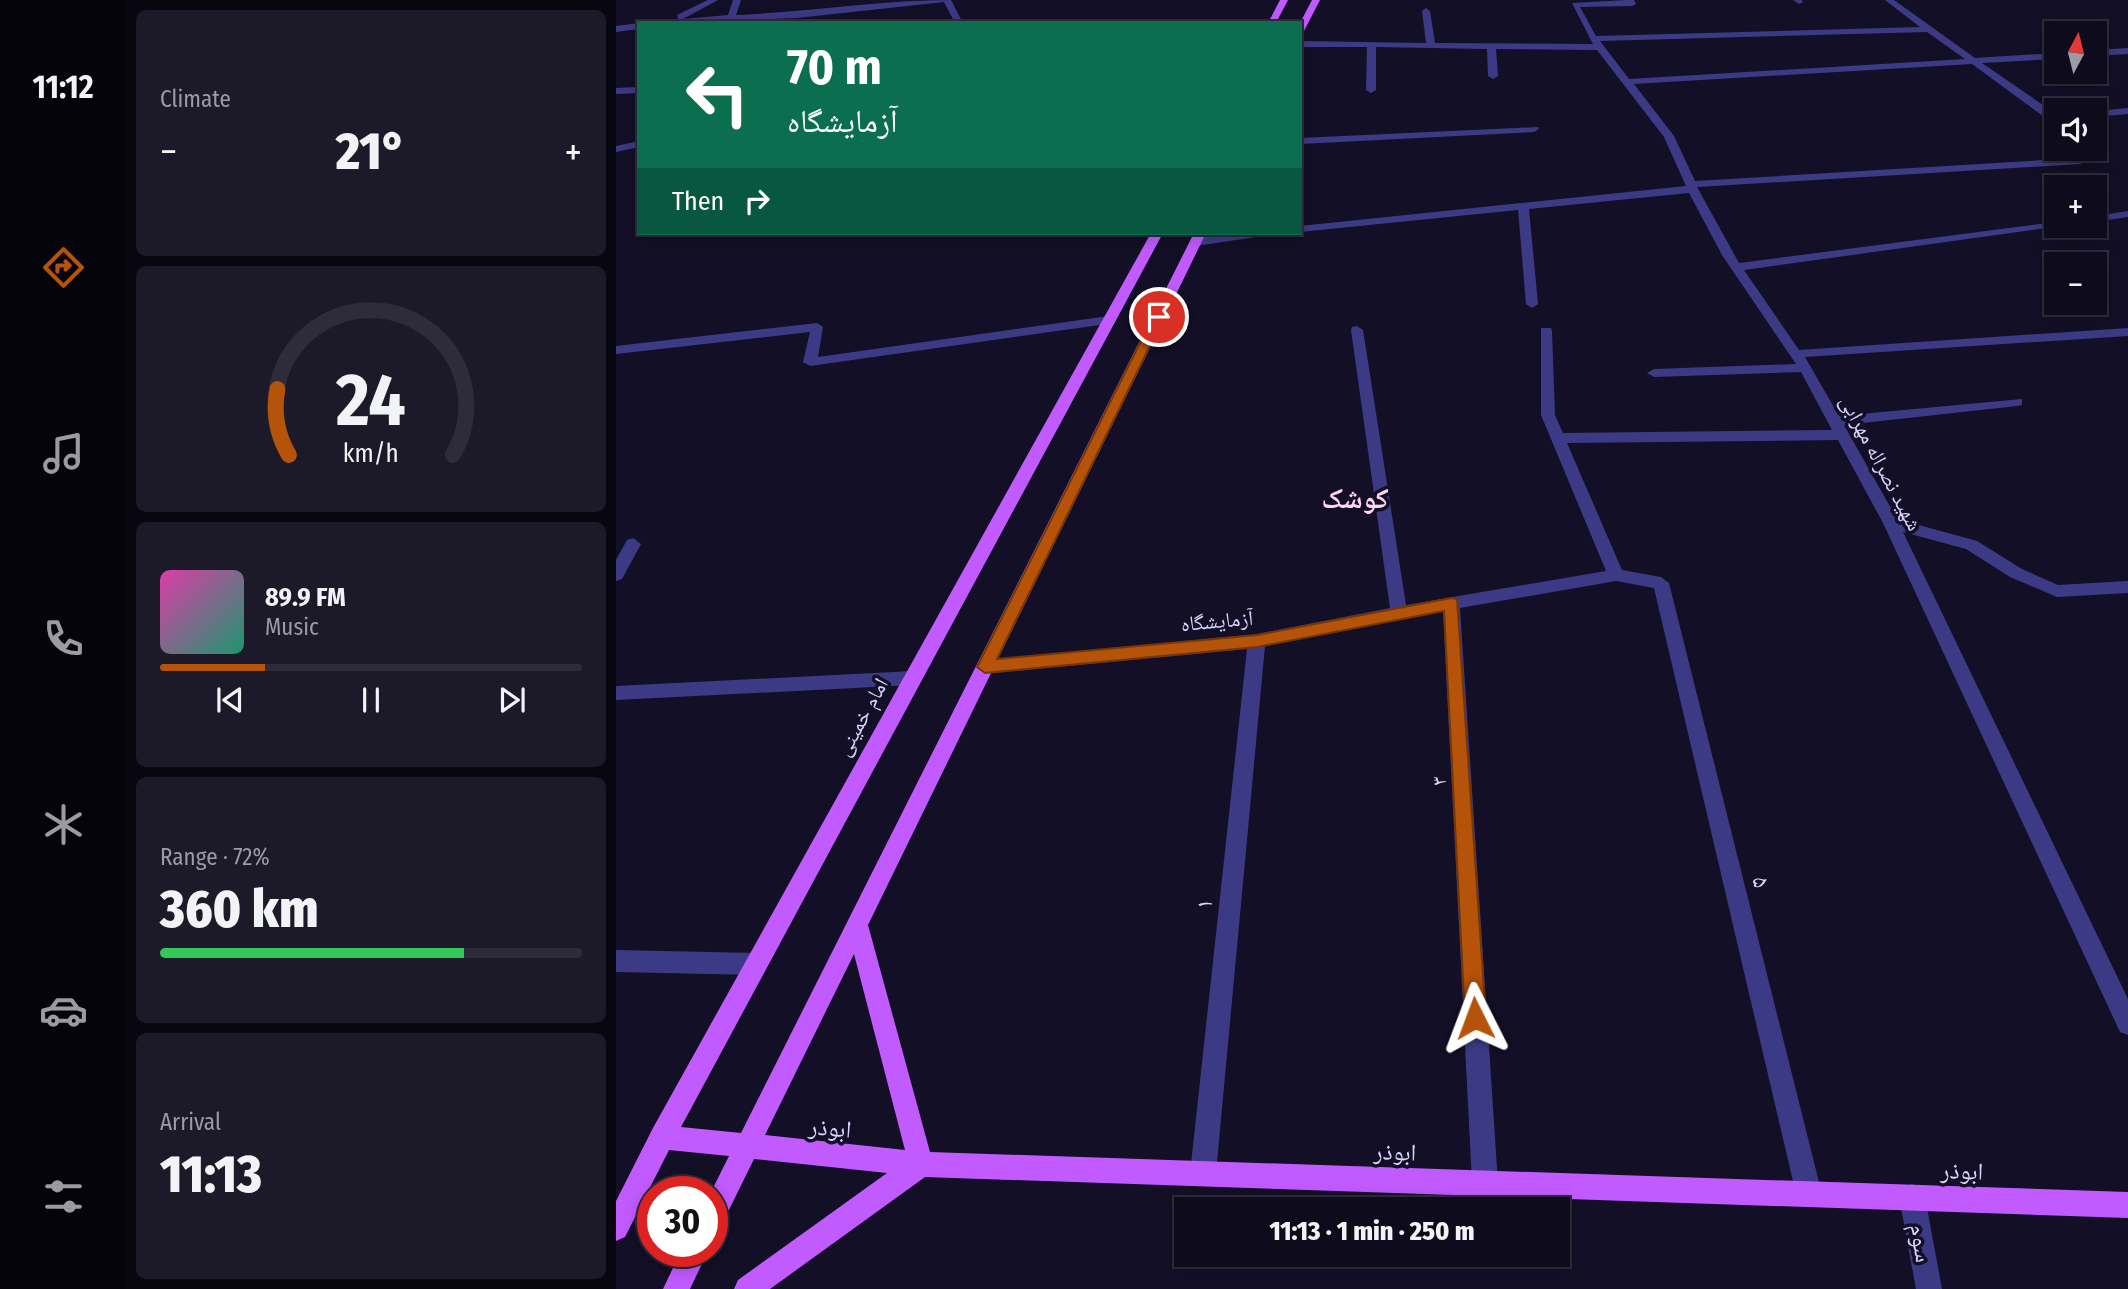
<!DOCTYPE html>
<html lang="en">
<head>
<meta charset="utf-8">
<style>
  body { margin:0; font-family:"Fira Sans Condensed","Noto Naskh Arabic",sans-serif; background:#1c1929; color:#f1f3f6; height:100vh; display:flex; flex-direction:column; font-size:26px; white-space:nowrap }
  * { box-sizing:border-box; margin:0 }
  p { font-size:23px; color:#9b9ba3 }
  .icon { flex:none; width:38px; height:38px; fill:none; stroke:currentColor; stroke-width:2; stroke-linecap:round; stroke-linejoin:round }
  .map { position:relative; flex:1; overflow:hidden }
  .details { display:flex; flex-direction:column; gap:10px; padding:10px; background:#08060f; width:490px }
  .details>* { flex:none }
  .top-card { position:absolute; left:21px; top:21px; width:665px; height:214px; border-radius:0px; box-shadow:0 4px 18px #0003,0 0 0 2px #2e2b3b; background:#0b6e4f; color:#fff; overflow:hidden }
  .needle { width:46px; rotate:7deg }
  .tools { position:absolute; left:1428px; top:21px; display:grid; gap:14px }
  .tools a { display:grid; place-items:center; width:63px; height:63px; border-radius:0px; background:#0e0b1c; box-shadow:0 4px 18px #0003,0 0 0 2px #2e2b3b; font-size:35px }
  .speed { position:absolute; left:21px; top:1176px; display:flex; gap:14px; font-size:35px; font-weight:700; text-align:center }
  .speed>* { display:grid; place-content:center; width:91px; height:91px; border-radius:50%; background:#0e0b1c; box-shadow:0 4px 18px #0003,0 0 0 2px #2e2b3b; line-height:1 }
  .speed .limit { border:10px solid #d22; background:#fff; color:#111 }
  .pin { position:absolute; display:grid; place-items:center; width:60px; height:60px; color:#fff; margin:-30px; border:4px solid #fff; border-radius:50%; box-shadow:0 2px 7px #0007 }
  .me { position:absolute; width:77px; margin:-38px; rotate:357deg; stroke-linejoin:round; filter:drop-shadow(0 0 5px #0008) }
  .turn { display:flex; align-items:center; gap:24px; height:147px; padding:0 35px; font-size:32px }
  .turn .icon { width:91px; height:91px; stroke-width:2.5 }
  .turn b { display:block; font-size:49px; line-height:60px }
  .then { display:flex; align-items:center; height:66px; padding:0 35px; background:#0003; gap:14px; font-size:26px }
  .big { font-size:52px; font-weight:800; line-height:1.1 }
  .details .widget { flex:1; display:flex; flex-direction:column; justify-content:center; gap:10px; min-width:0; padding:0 24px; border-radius:10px; background:#1c1929 }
  .details .dial { align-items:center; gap:0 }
  .dial svg { height:182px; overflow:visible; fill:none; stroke:#2e2b3b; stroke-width:7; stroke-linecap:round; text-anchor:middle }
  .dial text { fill:#f1f3f6; stroke:none }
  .song { display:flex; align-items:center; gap:21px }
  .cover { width:84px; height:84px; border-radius:10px; background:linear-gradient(135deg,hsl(320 70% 55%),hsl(160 70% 35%)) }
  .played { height:7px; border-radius:4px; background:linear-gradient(90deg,#b45309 25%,#2e2b3b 25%) }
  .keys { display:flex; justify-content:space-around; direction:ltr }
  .heat { display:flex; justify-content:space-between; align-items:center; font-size:38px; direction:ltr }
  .charge { height:10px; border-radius:5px; background:linear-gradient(90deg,#34c759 72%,#2e2b3b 0) }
  .trip { position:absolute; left:558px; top:1197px; width:396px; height:70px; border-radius:0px; background:#0e0b1c; box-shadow:0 4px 18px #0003,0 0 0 2px #2e2b3b; font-weight:800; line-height:70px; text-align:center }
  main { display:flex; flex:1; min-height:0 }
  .tabs { display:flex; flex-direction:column; width:126px; justify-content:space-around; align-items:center; background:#06040b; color:#9b9ba3 }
  .tabs .icon { width:49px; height:49px }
  .tabs .on { color:#b45309 }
  .tabs b { font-size:32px; color:#f1f3f6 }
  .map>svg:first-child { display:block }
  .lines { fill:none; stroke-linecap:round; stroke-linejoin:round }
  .minor { fill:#3d3a85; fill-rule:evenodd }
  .major { fill:#c25bff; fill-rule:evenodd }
  .route { fill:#b45309; stroke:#753606; stroke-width:2 }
  .labels { text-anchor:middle; stroke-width:7; stroke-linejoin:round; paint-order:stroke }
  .street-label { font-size:21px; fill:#d9d4ff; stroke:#130f26 }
  .near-street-label { font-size:24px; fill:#d9d4ff; stroke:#130f26 }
  .district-label { font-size:28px; font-weight:bold; fill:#ffd6f0; stroke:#130f26 }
</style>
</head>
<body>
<main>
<nav class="tabs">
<b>11:12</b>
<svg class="icon on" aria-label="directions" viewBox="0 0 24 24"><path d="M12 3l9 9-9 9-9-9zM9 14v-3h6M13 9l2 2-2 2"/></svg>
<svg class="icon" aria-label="music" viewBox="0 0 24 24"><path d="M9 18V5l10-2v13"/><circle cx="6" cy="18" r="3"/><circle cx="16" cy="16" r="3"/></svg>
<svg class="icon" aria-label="phone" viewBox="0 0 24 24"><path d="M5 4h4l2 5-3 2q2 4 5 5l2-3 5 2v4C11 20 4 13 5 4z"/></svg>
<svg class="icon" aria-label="climate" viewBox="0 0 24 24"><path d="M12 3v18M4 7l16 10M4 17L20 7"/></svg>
<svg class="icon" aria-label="car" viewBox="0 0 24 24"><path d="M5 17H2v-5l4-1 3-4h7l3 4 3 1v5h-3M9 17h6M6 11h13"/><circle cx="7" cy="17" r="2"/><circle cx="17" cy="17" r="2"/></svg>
<svg class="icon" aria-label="filters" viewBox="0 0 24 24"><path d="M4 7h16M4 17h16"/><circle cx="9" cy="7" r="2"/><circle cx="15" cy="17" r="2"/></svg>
</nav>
<section class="details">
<div class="widget"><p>Climate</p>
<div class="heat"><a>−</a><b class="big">21°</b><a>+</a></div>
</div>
<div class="widget dial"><svg viewBox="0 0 100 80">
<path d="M14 69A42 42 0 1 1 86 69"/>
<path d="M14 69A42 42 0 0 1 9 40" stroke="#b45309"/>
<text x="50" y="56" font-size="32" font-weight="700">24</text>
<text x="50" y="72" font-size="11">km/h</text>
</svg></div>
<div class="widget">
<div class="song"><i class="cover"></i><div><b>89.9 FM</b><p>Music</p></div></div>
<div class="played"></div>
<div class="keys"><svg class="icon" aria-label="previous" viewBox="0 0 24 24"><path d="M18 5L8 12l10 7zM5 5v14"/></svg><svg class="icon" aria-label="pause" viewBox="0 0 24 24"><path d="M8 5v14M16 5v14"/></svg><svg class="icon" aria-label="next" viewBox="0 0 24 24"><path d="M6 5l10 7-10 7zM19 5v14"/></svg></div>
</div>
<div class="widget"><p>Range · 72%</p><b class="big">360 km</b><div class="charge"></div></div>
<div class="widget"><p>Arrival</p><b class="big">11:13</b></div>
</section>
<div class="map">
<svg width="1512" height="1289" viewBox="0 0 1512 1289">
  <rect width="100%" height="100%" fill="#130f26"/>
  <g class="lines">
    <g class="minor">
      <path d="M 92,0 L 102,0 L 67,19 L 112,15 L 117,0 L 125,0 L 120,15 C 192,12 263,0 335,0 L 347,23 L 339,23 L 328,2 L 181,18 L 40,23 L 62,19 L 61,15 Z"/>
      <path d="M 1010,0 L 1018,0 L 1020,4 L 1016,6 L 964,7 L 980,36 L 1304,27 L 1269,0 L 1278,0 L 1359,58 L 1440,53 L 1440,59 L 1366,63 L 1440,114 L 1440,120 L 1431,119 L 1356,64 L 1018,84 L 1058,136 L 1079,181 L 1464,158 L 1469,161 L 1464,164 L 1081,187 L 1123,263 L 1440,222 L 1440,226 L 1445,226 L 1128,270 L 1183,350 L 1512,328 L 1512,336 L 1189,357 L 1223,416 L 1406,399 L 1406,405 L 1401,406 L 1228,425 L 1281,519 L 1361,541 L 1406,569 L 1442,585 L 1512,581 L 1512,593 L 1441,597 L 1394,577 L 1350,549 L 1287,532 L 1512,999 L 1512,1035 L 1504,1032 L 1267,523 L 1222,440 L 951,443 L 1006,570 L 1045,577 L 1053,583 L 1206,1194 L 1202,1203 L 1193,1207 L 1184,1203 L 1180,1194 L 1038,588 L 1000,581 L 844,608 L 882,1183 L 878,1192 L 869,1196 L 860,1192 L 856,1183 L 827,611 L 649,646 L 600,1173 L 596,1182 L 587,1186 L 578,1182 L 574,1173 L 631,649 L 369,674 L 363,672 L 360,667 L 363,662 L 369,660 L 641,634 L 774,608 L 735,330 L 736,327 L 741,326 L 747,330 L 790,605 L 990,571 L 925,415 L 925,328 L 935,328 L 936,331 L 939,415 L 947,433 L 1216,430 L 1185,372 L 1038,377 L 1031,373 L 1038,369 L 1180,364 L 1106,255 L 1073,193 L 913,209 L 922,304 L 916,308 L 910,304 L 902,210 L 684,232 L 684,226 L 1070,186 L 1048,137 L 981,50 L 880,49 L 882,76 L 877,79 L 872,76 L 871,49 L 760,47 L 760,90 L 755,93 L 750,90 L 751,47 L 684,47 L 684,41 L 810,43 L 806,11 L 810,8 L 814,11 L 819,43 L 977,44 L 956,3 ZM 1311,32 L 1349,59 L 1013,79 L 984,41 Z"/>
      <polygon points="1177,0 1186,0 1187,2 1183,4"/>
      <polygon points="23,23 23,29 0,32 0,26"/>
      <polygon points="1512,48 1512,54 1479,56 1479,50"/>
      <polygon points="23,87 23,93 0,94 0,88"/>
      <polygon points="1512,108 1512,114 1479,117 1479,111"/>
      <polygon points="922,127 923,129 918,132 684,144 684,138"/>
      <polygon points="23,141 23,147 0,152 0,146"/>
      <polygon points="1512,211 1512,217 1479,222 1479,216"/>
      <polygon points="623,233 653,233 647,236 580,246 574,242 580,238"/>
      <polygon points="493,316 498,317 498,323 194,366 187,362 194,332 0,354 0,346 201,323 207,327 202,357"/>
      <polygon points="17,538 25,544 6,579 0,581 0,560 11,540"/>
      <polygon points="297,671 303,673 306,678 303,683 297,685 0,700 0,686"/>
      <polygon points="0,950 140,953 148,956 151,964 148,972 140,975 0,972"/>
      <polygon points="1296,1184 1305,1188 1309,1197 1326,1289 1300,1289 1283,1197 1287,1188"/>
    </g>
    <g class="major">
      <polygon points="664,0 672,0 660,23 652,23"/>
      <polygon points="696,0 704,0 688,31 684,34 684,23"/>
      <path d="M 535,233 L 547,233 L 65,1127 L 125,1133 L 578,233 L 590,233 L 252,925 L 314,1152 L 1512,1192 L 1512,1218 L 309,1177 L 154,1289 L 118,1289 L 122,1280 L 271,1173 L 138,1159 L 105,1226 L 96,1230 L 95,1192 L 113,1156 L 53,1150 L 9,1237 L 0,1241 L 0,1201 L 37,1128 ZM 238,954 L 289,1150 L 149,1135 Z"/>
      <polygon points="65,1251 92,1251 74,1289 47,1289"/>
    </g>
  </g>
  <polygon class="route" points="543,313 548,317 381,659 641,635 835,598 841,599 870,1018 867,1025 859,1028 852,1025 849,1018 828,611 641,647 369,673 361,667 537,317"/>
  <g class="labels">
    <g class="street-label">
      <text transform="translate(1265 463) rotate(62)" y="7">شهید نصراله مهرابی</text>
      <text transform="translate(601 621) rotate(-5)" y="7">آزمایشگاه</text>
      <text transform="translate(246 717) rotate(-61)" y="7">امام خمینی</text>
      <text transform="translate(823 781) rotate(-93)" y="7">۳</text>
    </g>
    <g class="near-street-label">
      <text transform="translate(1145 882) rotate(76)" y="8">۵</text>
      <text transform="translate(588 904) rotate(-84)" y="8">۱</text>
      <text transform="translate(214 1128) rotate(5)" y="8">ابوذر</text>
      <text transform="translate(779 1152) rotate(2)" y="8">ابوذر</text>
      <text transform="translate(1346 1171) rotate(2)" y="8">ابوذر</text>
      <text transform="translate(1305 1243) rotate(80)" y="8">سوم</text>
    </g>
    <g class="district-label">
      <text x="739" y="508">کوشک</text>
    </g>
  </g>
</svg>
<div class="tools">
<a><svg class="needle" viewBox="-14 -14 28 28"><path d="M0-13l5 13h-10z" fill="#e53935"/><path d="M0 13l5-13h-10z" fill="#9b9ba3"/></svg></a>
<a><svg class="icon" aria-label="sound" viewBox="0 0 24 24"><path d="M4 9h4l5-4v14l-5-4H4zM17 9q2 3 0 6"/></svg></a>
<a>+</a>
<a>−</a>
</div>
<div class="speed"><div class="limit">30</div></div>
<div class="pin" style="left:543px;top:317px;background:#d93025"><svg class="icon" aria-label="arrive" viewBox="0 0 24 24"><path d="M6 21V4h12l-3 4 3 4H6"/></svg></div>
<svg class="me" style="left:859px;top:1018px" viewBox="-20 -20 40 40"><path d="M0-17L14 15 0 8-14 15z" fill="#b45309" stroke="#fff" stroke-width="4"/></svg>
<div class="trip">11:13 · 1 min · 250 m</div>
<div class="top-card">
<div class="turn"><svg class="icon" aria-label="left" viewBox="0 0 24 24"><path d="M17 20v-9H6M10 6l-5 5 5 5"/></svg><div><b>70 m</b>آزمایشگاه</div></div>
<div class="then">Then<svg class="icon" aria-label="right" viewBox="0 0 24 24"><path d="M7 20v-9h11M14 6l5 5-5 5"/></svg></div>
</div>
</div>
</main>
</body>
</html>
